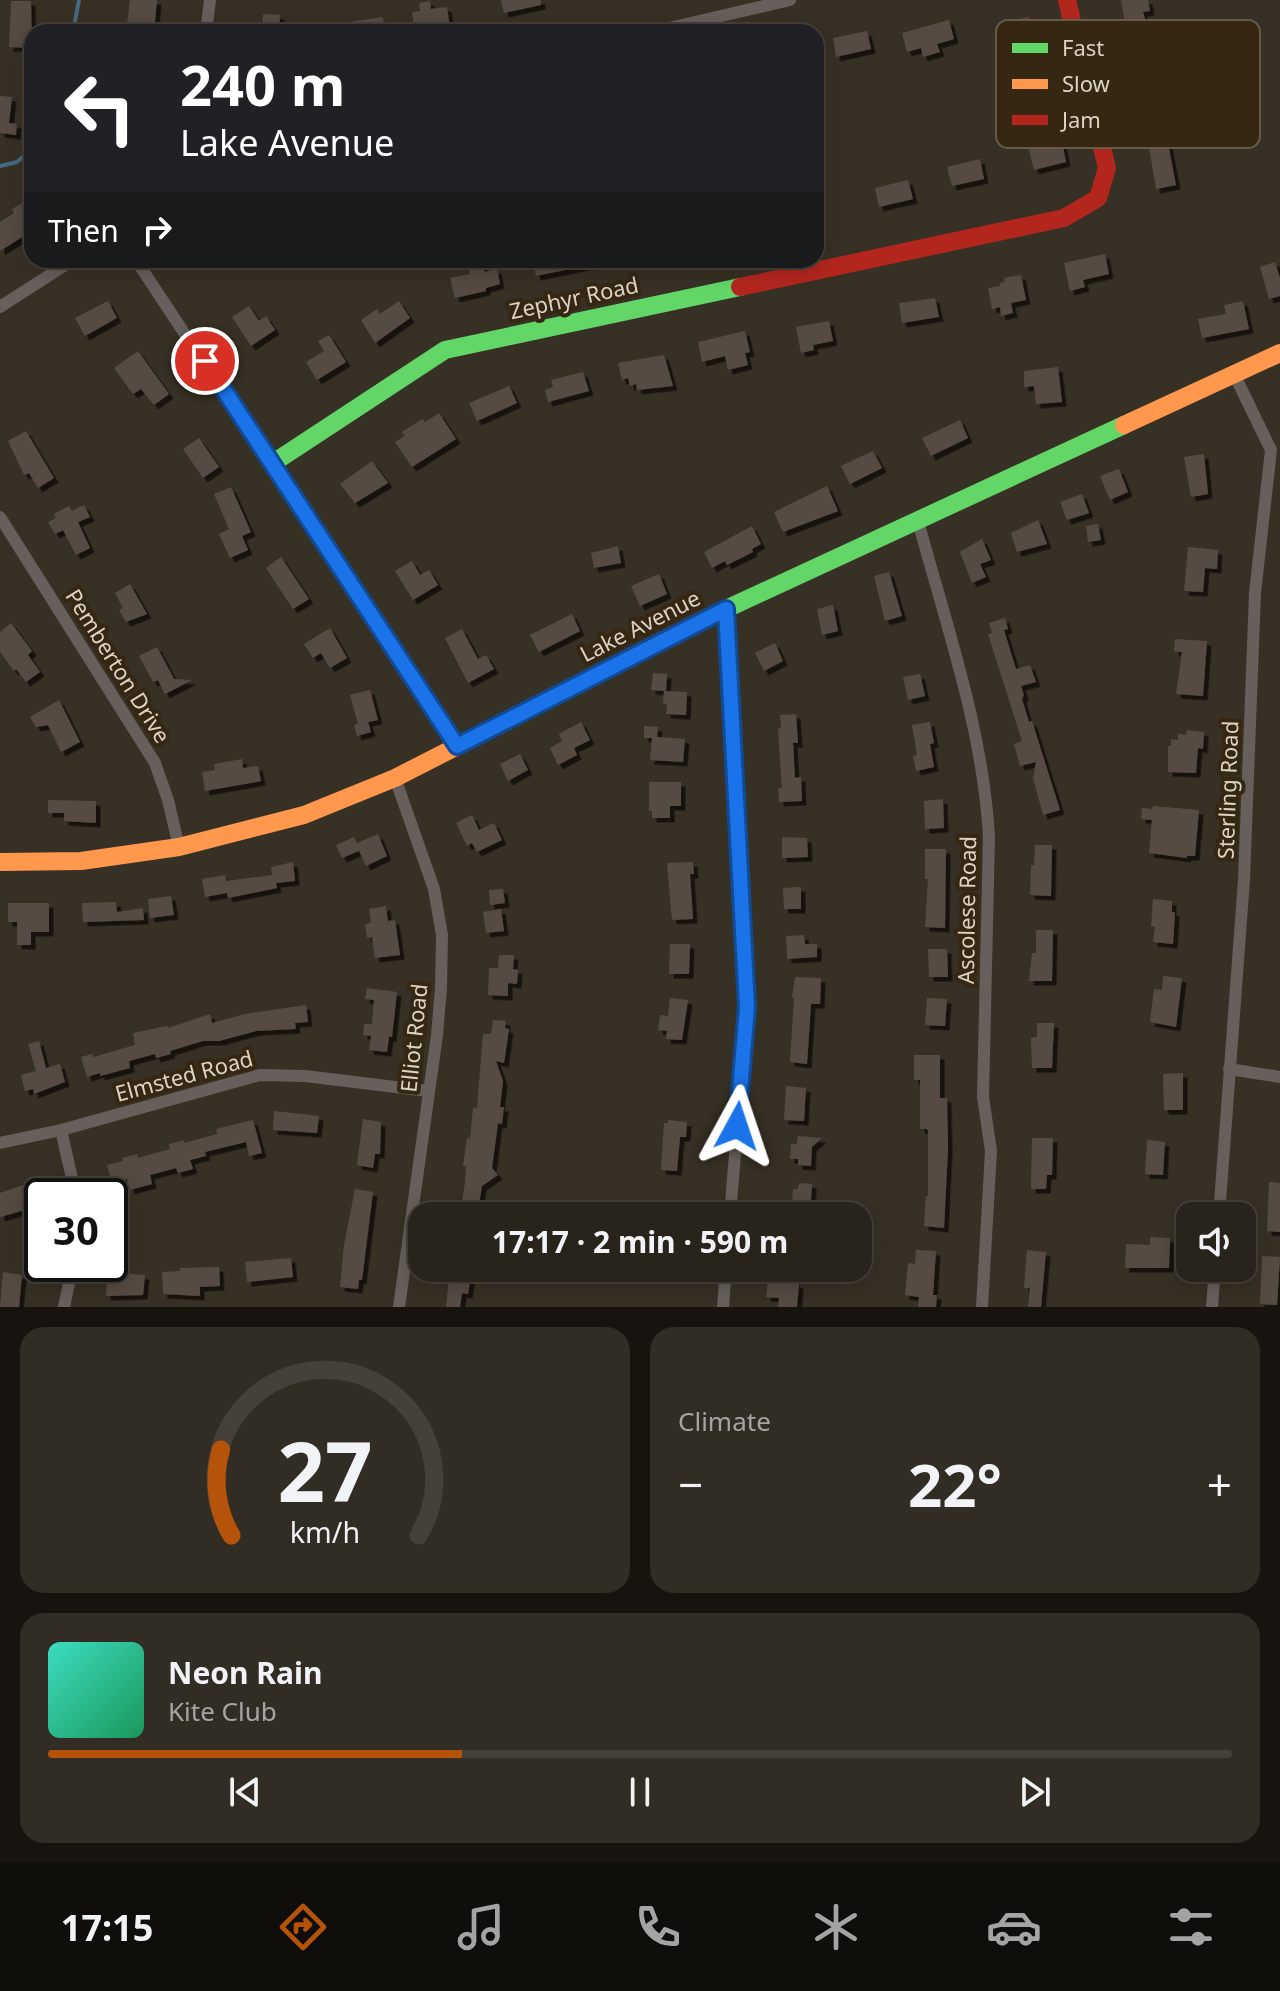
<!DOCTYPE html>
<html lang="en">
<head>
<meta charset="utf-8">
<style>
  body { margin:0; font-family:"Noto Sans",sans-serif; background:#312c24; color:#f1f3f6; height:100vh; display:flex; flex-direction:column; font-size:30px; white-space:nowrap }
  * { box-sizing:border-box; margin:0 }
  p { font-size:26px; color:#a5a4a3 }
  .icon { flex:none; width:44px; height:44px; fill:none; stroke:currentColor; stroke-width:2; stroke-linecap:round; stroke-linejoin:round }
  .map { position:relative; height:1307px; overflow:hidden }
  .sheet { display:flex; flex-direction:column; gap:20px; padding:20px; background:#17140f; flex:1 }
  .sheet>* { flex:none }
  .banner { position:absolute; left:24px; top:24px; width:800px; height:244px; border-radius:24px; box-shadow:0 4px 20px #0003,0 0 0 2px #45413a; background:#202124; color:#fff; overflow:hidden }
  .buttons { position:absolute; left:1176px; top:1202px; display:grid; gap:16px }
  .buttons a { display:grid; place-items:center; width:80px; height:80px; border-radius:16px; background:#29241b; box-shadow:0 4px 20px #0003,0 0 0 2px #45413a; font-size:40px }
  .speed { position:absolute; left:24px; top:1178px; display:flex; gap:16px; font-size:40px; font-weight:700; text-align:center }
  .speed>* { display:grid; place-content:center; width:104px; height:104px; border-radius:50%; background:#29241b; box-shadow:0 4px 20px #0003,0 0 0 2px #45413a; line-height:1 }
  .speed .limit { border:4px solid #111; border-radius:12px; background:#fff; color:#111 }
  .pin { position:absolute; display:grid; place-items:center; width:68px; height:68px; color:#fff; margin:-34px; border:4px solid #fff; border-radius:50%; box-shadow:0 2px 8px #0007 }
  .me { position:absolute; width:88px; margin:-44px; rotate:5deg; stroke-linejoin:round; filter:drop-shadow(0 0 6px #0008) }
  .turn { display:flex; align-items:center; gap:28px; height:168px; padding:0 24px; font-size:36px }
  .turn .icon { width:104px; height:104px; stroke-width:2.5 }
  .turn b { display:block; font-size:56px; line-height:68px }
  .then { display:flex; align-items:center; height:76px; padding:0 24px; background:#0003; gap:16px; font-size:30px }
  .big { font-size:60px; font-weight:700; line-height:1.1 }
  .sheet .tile { flex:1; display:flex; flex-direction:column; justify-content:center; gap:12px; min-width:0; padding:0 28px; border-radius:24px; background:#312c24 }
  .sheet .dial { align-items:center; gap:0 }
  .dial svg { height:208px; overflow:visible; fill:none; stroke:#45413a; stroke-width:7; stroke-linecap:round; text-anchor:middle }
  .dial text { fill:#f1f3f6; stroke:none }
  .song { display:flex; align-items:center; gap:24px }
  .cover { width:96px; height:96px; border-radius:12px; background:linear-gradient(135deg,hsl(170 70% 55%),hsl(150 70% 35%)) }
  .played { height:8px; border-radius:4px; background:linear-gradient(90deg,#b45309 35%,#45413a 35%) }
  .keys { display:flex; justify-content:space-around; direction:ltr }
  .heat { display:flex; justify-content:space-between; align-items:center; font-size:44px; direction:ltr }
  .sheet .tiles { flex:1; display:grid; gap:20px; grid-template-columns:1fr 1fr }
  .tile:last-child { grid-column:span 2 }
  .trip { position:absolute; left:408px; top:1202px; width:464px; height:80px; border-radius:24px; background:#29241b; box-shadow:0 4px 20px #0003,0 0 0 2px #45413a; font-weight:700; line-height:80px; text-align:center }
  .tabs { display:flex; height:128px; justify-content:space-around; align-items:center; background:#100e0b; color:#a5a4a3 }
  .tabs .icon { width:56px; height:56px }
  .tabs .active { color:#b45309 }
  .tabs b { font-size:36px; color:#f1f3f6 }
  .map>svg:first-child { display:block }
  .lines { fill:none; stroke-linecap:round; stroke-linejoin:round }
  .stream { stroke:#456a81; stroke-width:4 }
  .building { fill:#574c42; filter:url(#shadow) }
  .street { stroke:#665f5b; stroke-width:12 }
  .fast { stroke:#63d668; stroke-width:18 }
  .slow { stroke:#ff974d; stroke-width:18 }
  .jam { stroke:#b3261e; stroke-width:18 }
  .route-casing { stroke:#114b97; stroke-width:20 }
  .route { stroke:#1a73e8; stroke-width:14 }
  .labels { text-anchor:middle; stroke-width:8; stroke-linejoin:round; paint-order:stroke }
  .street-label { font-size:22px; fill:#dcd3c7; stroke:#352712 }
  .key { fill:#352712; stroke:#675b48; stroke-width:2 }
  .key-label { font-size:22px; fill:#dcd3c7 }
</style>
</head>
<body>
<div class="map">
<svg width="1280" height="1307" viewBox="0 0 1280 1307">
  <defs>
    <filter id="shadow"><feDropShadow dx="4.5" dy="4.5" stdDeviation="0" flood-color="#0009"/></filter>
  </defs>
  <rect width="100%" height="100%" fill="#373024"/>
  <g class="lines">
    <g class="stream">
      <polyline points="73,32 79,0"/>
      <polyline points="0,166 17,162 32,149"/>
    </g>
  </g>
  <g class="building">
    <polygon points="130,0 157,0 154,32 135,32 136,25 127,24"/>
    <polygon points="501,0 541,0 541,5 504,13"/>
    <polygon points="1121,0 1148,0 1150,11 1143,12 1145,19 1125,23"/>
    <polygon points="11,1 31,1 32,48 9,47"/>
    <polygon points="430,1 431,9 447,7 450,27 431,30 431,32 415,32 412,12 420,11 419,3"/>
    <polygon points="263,14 280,15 279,32 262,32"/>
    <polygon points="383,17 385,32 328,32 328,25"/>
    <polygon points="1029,17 1036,59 1016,62 1009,21"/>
    <polygon points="949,20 954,39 937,44 940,52 923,57 921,48 907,52 902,33"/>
    <polygon points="867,31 871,49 836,57 833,38"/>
    <polygon points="0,96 12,97 9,123 17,124 16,135 0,133"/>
    <polygon points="1042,136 1045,146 1062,142 1066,162 1034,170 1026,139"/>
    <polygon points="1167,138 1176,185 1156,189 1148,141"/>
    <polygon points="980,159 984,179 952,186 947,167"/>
    <polygon points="908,180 913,199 879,207 875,188"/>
    <polygon points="24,202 32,215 32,231 0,251 0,222 14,213 12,209"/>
    <polygon points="1105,254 1109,274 1083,280 1085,287 1070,291 1064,263"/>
    <polygon points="533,260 589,260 589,265 536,276"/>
    <polygon points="482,261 485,272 497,269 500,284 486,288 486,291 455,298 450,278 470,274 468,264"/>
    <polygon points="1275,262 1280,278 1280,296 1269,299 1260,267"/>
    <polygon points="1021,275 1026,300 1011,303 1013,313 1001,316 1000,307 992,309 988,288 1000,286 1000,283 1005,282 1004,278"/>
    <polygon points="935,298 939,317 902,323 899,303"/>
    <polygon points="108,301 117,318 85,336 75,318"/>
    <polygon points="399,301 410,318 375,343 361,320 377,309 380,314"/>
    <polygon points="1243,301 1249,329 1202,338 1198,319 1226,314 1224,305"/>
    <polygon points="249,306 259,321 266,316 275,330 251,346 232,317"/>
    <polygon points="829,321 833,341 813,345 814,350 801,353 796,327"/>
    <polygon points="745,331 750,352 745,353 748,365 728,370 725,356 702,362 698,342"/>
    <polygon points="329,335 346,362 317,380 306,362 324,351 318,341"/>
    <polygon points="138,351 169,394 154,405 141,389 133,394 114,368"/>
    <polygon points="664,355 673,386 637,390 636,384 630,386 628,378 622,380 618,363"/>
    <polygon points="1058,367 1062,402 1036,404 1034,386 1024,387 1024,371"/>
    <polygon points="583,372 589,391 548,402 545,390 553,387 551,380"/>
    <polygon points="509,386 517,403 477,421 469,403"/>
    <polygon points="439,413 456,439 412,467 395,442 405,436 402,432 422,419 425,422"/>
    <polygon points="960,420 968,438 931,456 922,438"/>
    <polygon points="26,431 54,478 38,488 29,473 24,475 8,441"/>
    <polygon points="199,438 219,467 203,478 183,449"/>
    <polygon points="873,451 882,468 850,484 841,466"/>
    <polygon points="1204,454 1208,494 1191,497 1184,457"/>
    <polygon points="372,461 388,483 355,503 340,484"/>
    <polygon points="1119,469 1128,492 1110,500 1100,476"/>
    <polygon points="827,486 838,511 783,532 774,512"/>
    <polygon points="231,487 251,532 242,536 248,550 230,558 219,534 229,529 214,494"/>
    <polygon points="1082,494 1089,513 1067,520 1060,502"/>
    <polygon points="84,505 90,517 78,522 90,548 76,555 63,530 55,534 48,522 56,518 54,514 69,506 72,511"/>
    <polygon points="1038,520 1047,544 1017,552 1011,533"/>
    <polygon points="1098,524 1101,540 1088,542 1086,526"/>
    <polygon points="752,526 761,544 752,549 753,552 727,565 725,561 712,568 704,552"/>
    <polygon points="982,539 991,560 980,564 986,577 972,583 960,552"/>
    <polygon points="618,546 621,563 594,568 591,553"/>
    <polygon points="1188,547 1218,550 1217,569 1205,568 1203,592 1184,591"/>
    <polygon points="281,557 309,599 293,609 266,568"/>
    <polygon points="412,561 420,575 429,570 438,585 413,600 395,571"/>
    <polygon points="889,572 902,616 885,621 874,576"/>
    <polygon points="659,574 667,594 640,606 631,586"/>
    <polygon points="130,584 147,614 126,622 119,610 123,608 115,593"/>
    <polygon points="833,605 838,631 822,635 817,609"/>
    <polygon points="572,614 580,631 539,652 530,635"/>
    <polygon points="1005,618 1008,629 1004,630 1016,669 1030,665 1036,682 1021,686 1024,695 1022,699 1029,722 1032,721 1060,810 1043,815 1033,778 1036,762 1020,766 1014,744 1022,741 988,634 992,633 989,623"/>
    <polygon points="11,623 32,651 28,655 40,672 26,682 16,669 14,671 0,652 0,632"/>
    <polygon points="330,628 347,658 330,668 321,653 313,658 304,644"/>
    <polygon points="462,629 478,659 486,655 494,669 468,683 445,638"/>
    <polygon points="1175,639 1207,641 1203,696 1176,694 1182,652 1174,651"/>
    <polygon points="775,643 783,661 764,671 755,653"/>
    <polygon points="157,647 174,679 192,680 165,694 158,680 153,682 139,656"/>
    <polygon points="653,673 667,674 666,691 687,692 686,715 666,714 667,704 663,704 664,691 651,690"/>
    <polygon points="920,674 925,696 908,700 903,677"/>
    <polygon points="370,690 378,720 368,722 371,732 357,736 354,725 358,724 350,695"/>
    <polygon points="59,700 80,742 61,752 48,725 36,727 30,717"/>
    <polygon points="796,714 798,743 793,743 795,778 801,777 802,801 779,802 778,788 782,788 778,729 781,728 780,715"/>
    <polygon points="581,722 590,740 574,748 577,755 558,765 550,748 562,741 559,734"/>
    <polygon points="930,722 934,743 930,744 934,767 916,771 913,756 917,755 912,725"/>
    <polygon points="644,726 658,727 657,737 685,739 683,762 650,760 652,738 644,738"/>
    <polygon points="1187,730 1204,732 1203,749 1198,748 1196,773 1168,772 1168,746 1171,746 1171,739 1178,740 1178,734 1186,735"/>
    <polygon points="520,754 528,770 508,781 500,764"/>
    <polygon points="242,759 243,768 258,766 261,781 205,791 202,772 215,770 214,764"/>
    <polygon points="649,782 681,782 681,806 670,806 670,818 652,818 652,811 649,811"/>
    <polygon points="943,799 944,828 925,829 924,801"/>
    <polygon points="48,800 96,801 96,823 64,821 64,813 48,813"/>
    <polygon points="1153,806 1199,810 1195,856 1187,856 1187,858 1149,853 1152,820 1141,819 1142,808 1153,809"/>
    <polygon points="472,815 479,830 494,823 502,840 477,852 472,843 467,846 456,823"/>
    <polygon points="378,834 387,856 366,866 359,851 342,858 336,845 354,837 357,843"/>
    <polygon points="782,837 807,838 808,857 782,858"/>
    <polygon points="1035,845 1052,845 1051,896 1030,895 1031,865 1034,865"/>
    <polygon points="925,849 946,849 945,928 925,927 928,879 925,879"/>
    <polygon points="293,862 295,881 276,883 277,888 228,898 227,893 205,897 202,879 225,875 226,881 272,875 271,867"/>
    <polygon points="693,862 694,874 690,874 693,919 672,920 667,863"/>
    <polygon points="801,887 801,909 784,909 783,888"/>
    <polygon points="503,889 505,903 490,905 489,890"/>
    <polygon points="171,896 174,915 150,918 148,899"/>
    <polygon points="1153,899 1172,901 1172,912 1175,912 1173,944 1153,942 1155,927 1151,926"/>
    <polygon points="116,902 117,912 143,908 144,920 83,922 82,903"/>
    <polygon points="8,903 49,903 49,932 31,932 31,945 17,945 17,922 8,922"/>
    <polygon points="386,906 388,921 395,920 400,955 375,958 372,937 367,938 365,924 371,923 369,909"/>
    <polygon points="501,909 504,931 486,933 483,912"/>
    <polygon points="1036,930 1053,930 1052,981 1029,981 1032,953 1036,953"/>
    <polygon points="804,935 805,944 817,944 817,957 787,959 786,936"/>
    <polygon points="670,944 690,944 689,974 669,974"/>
    <polygon points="928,949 947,949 948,977 929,977"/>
    <polygon points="499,955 514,955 513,969 518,970 517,984 508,983 508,996 488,995 489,968 498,968"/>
    <polygon points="1163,976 1182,978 1176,1027 1150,1022 1154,989 1162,990"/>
    <polygon points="795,977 821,978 820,1004 811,1004 807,1064 790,1062 794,998 792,997"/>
    <polygon points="367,988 397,992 392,1037 389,1037 387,1052 369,1050 371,1036 363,1035 364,1024 372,1024 374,1000 365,999"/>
    <polygon points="670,998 688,1000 682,1040 666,1039 667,1031 658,1030 660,1015 668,1016"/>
    <polygon points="927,998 947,999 945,1026 925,1025"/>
    <polygon points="306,1005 308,1022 295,1023 296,1029 256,1031 219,1041 203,1041 170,1051 171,1054 156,1058 155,1054 129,1061 130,1068 100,1076 100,1073 87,1077 81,1057 92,1054 93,1057 135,1045 133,1033 167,1026 168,1028 210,1014 212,1023 245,1014"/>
    <polygon points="493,1020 506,1021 505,1028 509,1029 504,1063 496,1061 503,1081 500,1107 504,1107 502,1124 498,1123 492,1168 498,1175 482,1186 477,1216 460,1216 465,1182 466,1166 463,1166 467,1138 470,1139 473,1108 477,1108 483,1034 491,1034"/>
    <polygon points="1037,1023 1054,1023 1052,1068 1032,1068 1031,1038 1037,1037"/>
    <polygon points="39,1041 46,1068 60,1064 65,1082 34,1094 33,1089 25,1091 21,1075 36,1071 28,1044"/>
    <polygon points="914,1055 940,1055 940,1098 947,1098 948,1149 944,1228 924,1226 926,1196 928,1196 928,1131 927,1129 920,1129 920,1080 914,1080"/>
    <polygon points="1183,1073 1183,1110 1164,1110 1163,1074"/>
    <polygon points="786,1086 806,1088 804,1121 784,1120"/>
    <polygon points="274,1111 319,1116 317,1133 273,1130"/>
    <polygon points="363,1119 381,1122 380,1154 375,1154 373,1168 357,1165"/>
    <polygon points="253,1120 262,1153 249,1156 246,1142 205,1152 206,1156 190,1160 193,1169 178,1173 176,1168 150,1175 152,1184 130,1190 127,1179 112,1183 107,1165 123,1161 122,1158 137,1154 138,1158 170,1149 169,1144 184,1140 184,1143 217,1134 216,1129"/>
    <polygon points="668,1120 687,1122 686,1137 680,1137 677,1171 661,1170 664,1123 668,1123"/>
    <polygon points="798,1136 822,1138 812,1147 811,1166 798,1165 798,1159 790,1159 791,1144 797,1144"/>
    <polygon points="1032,1138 1053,1138 1052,1175 1047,1175 1046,1189 1031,1189"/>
    <polygon points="1147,1140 1165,1142 1163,1175 1145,1174"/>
    <polygon points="34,1181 42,1212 27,1216 25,1210 0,1217 0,1193"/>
    <polygon points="1269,1182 1280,1183 1280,1232 1267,1231"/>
    <polygon points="799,1183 812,1184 810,1216 791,1216 793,1189 798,1189"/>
    <polygon points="355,1189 373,1192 362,1280 359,1280 358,1289 340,1287 344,1245"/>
    <polygon points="1150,1237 1170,1238 1169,1268 1125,1268 1126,1244 1150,1245"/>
    <polygon points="916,1250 936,1251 933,1295 937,1295 936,1307 918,1307 919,1297 905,1295 908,1263 915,1264"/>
    <polygon points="1027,1250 1046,1252 1041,1307 1028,1307 1030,1288 1024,1288"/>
    <polygon points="1262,1256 1280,1257 1277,1305 1260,1304"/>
    <polygon points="291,1258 293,1277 247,1282 245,1262"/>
    <polygon points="219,1267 220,1286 200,1287 200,1296 163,1294 162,1272 180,1271 180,1268"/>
    <polygon points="450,1268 472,1268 468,1294 462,1293 460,1307 446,1307"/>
    <polygon points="783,1268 796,1268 795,1283 799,1284 797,1307 778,1307 779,1298 766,1297 768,1281 782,1282"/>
    <polygon points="3,1272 22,1275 19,1307 0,1307"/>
    <polygon points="108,1272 145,1275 143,1295 106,1296"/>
  </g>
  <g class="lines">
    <g class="street">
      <polyline points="206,32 210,0"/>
      <polyline points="652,32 790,0"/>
      <polyline points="136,260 457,746"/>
      <polyline points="0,307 73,260"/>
      <polyline points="0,517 155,763 168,800 179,847"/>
      <path d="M 918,521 C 946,625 983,729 989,837 L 983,1097 L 991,1151 L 982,1307"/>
      <polyline points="726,609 747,1007 730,1216"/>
      <polyline points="395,778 434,889 442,935 441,988 437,1035 399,1307"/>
      <polyline points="1229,1069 1280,1077"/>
      <polyline points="61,1130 76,1196"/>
      <polyline points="0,1143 61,1130 260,1075 305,1076 428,1091"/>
      <polyline points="1219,1216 1244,880 1255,593 1271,450 1234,374"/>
      <polyline points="64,1307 73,1264"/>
      <polyline points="723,1307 726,1268"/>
      <polyline points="1212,1307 1215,1268"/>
    </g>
    <g class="fast">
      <polyline points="273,463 445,350 740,287"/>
      <polyline points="532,708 726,609 1124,425"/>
    </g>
    <g class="slow">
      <polyline points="1124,425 1280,353"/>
      <polyline points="0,862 81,861 179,847 304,815 395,778 532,708"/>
    </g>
    <polyline class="jam" points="740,287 1064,218 1098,198 1107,168 1067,0"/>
  </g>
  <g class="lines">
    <defs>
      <polyline id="route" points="205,361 457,746 726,609 747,1007 737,1126"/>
    </defs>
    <use href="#route" class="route-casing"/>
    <use href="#route" class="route"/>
  </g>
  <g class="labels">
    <g class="street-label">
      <text transform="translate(574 298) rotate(-12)" y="8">Zephyr Road</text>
      <text transform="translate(640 626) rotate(-27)" y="8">Lake Avenue</text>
      <text transform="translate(118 666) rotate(58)" y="8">Pemberton Drive</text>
      <text transform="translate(1228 790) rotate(-88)" y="8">Sterling Road</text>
      <text transform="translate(967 910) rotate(-89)" y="8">Ascolese Road</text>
      <text transform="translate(414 1038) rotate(-84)" y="8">Elliot Road</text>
      <text transform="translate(184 1076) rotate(-15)" y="8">Elmsted Road</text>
    </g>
  </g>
  <rect x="996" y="20" width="264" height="128" rx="12" class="key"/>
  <rect x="1012" y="43" width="36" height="10" fill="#63d668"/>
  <rect x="1012" y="79" width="36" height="10" fill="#ff974d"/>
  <rect x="1012" y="115" width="36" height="10" fill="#b3261e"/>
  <g class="key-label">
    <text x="1062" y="56">Fast</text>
    <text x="1062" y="92">Slow</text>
    <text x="1062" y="128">Jam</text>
  </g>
</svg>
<div class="buttons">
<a><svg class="icon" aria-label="sound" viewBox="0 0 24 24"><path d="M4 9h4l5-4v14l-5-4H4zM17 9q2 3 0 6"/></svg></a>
</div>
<div class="speed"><div class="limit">30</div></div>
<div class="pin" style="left:205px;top:361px;background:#d93025"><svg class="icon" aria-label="arrive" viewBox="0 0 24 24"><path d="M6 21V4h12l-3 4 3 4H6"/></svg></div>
<svg class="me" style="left:737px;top:1126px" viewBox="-20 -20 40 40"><path d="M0-17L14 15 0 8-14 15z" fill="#1a73e8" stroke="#fff" stroke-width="4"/></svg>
<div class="trip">17:17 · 2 min · 590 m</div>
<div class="banner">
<div class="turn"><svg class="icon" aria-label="left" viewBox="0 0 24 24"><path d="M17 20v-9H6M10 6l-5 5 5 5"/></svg><div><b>240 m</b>Lake Avenue</div></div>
<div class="then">Then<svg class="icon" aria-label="right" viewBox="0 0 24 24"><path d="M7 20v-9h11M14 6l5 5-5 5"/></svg></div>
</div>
</div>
<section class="sheet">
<div class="tiles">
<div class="tile dial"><svg viewBox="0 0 100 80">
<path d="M14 69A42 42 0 1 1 86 69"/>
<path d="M14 69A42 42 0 0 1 10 36" stroke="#b45309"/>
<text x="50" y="56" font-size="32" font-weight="700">27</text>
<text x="50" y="72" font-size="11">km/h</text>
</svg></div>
<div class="tile"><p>Climate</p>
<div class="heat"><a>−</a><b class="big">22°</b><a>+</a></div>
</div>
<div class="tile">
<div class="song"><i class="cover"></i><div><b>Neon Rain</b><p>Kite Club</p></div></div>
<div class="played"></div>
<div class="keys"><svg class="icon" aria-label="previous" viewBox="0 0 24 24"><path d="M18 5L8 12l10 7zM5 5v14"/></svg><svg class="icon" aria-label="pause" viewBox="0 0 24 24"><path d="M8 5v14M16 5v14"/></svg><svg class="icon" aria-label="next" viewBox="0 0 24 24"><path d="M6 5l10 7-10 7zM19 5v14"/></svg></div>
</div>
</div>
</section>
<nav class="tabs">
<b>17:15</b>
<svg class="icon active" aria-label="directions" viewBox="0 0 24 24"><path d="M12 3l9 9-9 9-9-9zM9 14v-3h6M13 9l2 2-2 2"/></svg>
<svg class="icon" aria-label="music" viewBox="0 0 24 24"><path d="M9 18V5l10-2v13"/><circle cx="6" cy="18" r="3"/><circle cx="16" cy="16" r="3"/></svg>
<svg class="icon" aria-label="phone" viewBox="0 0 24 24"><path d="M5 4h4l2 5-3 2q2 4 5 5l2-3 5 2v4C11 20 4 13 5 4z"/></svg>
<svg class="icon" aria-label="climate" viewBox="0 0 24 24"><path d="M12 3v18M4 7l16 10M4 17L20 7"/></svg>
<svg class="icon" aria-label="car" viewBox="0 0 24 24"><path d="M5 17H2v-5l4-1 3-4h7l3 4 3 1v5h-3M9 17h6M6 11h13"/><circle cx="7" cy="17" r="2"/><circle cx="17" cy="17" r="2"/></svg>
<svg class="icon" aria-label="filters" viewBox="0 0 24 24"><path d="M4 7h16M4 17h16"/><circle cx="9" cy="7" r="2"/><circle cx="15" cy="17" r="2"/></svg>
</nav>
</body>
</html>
